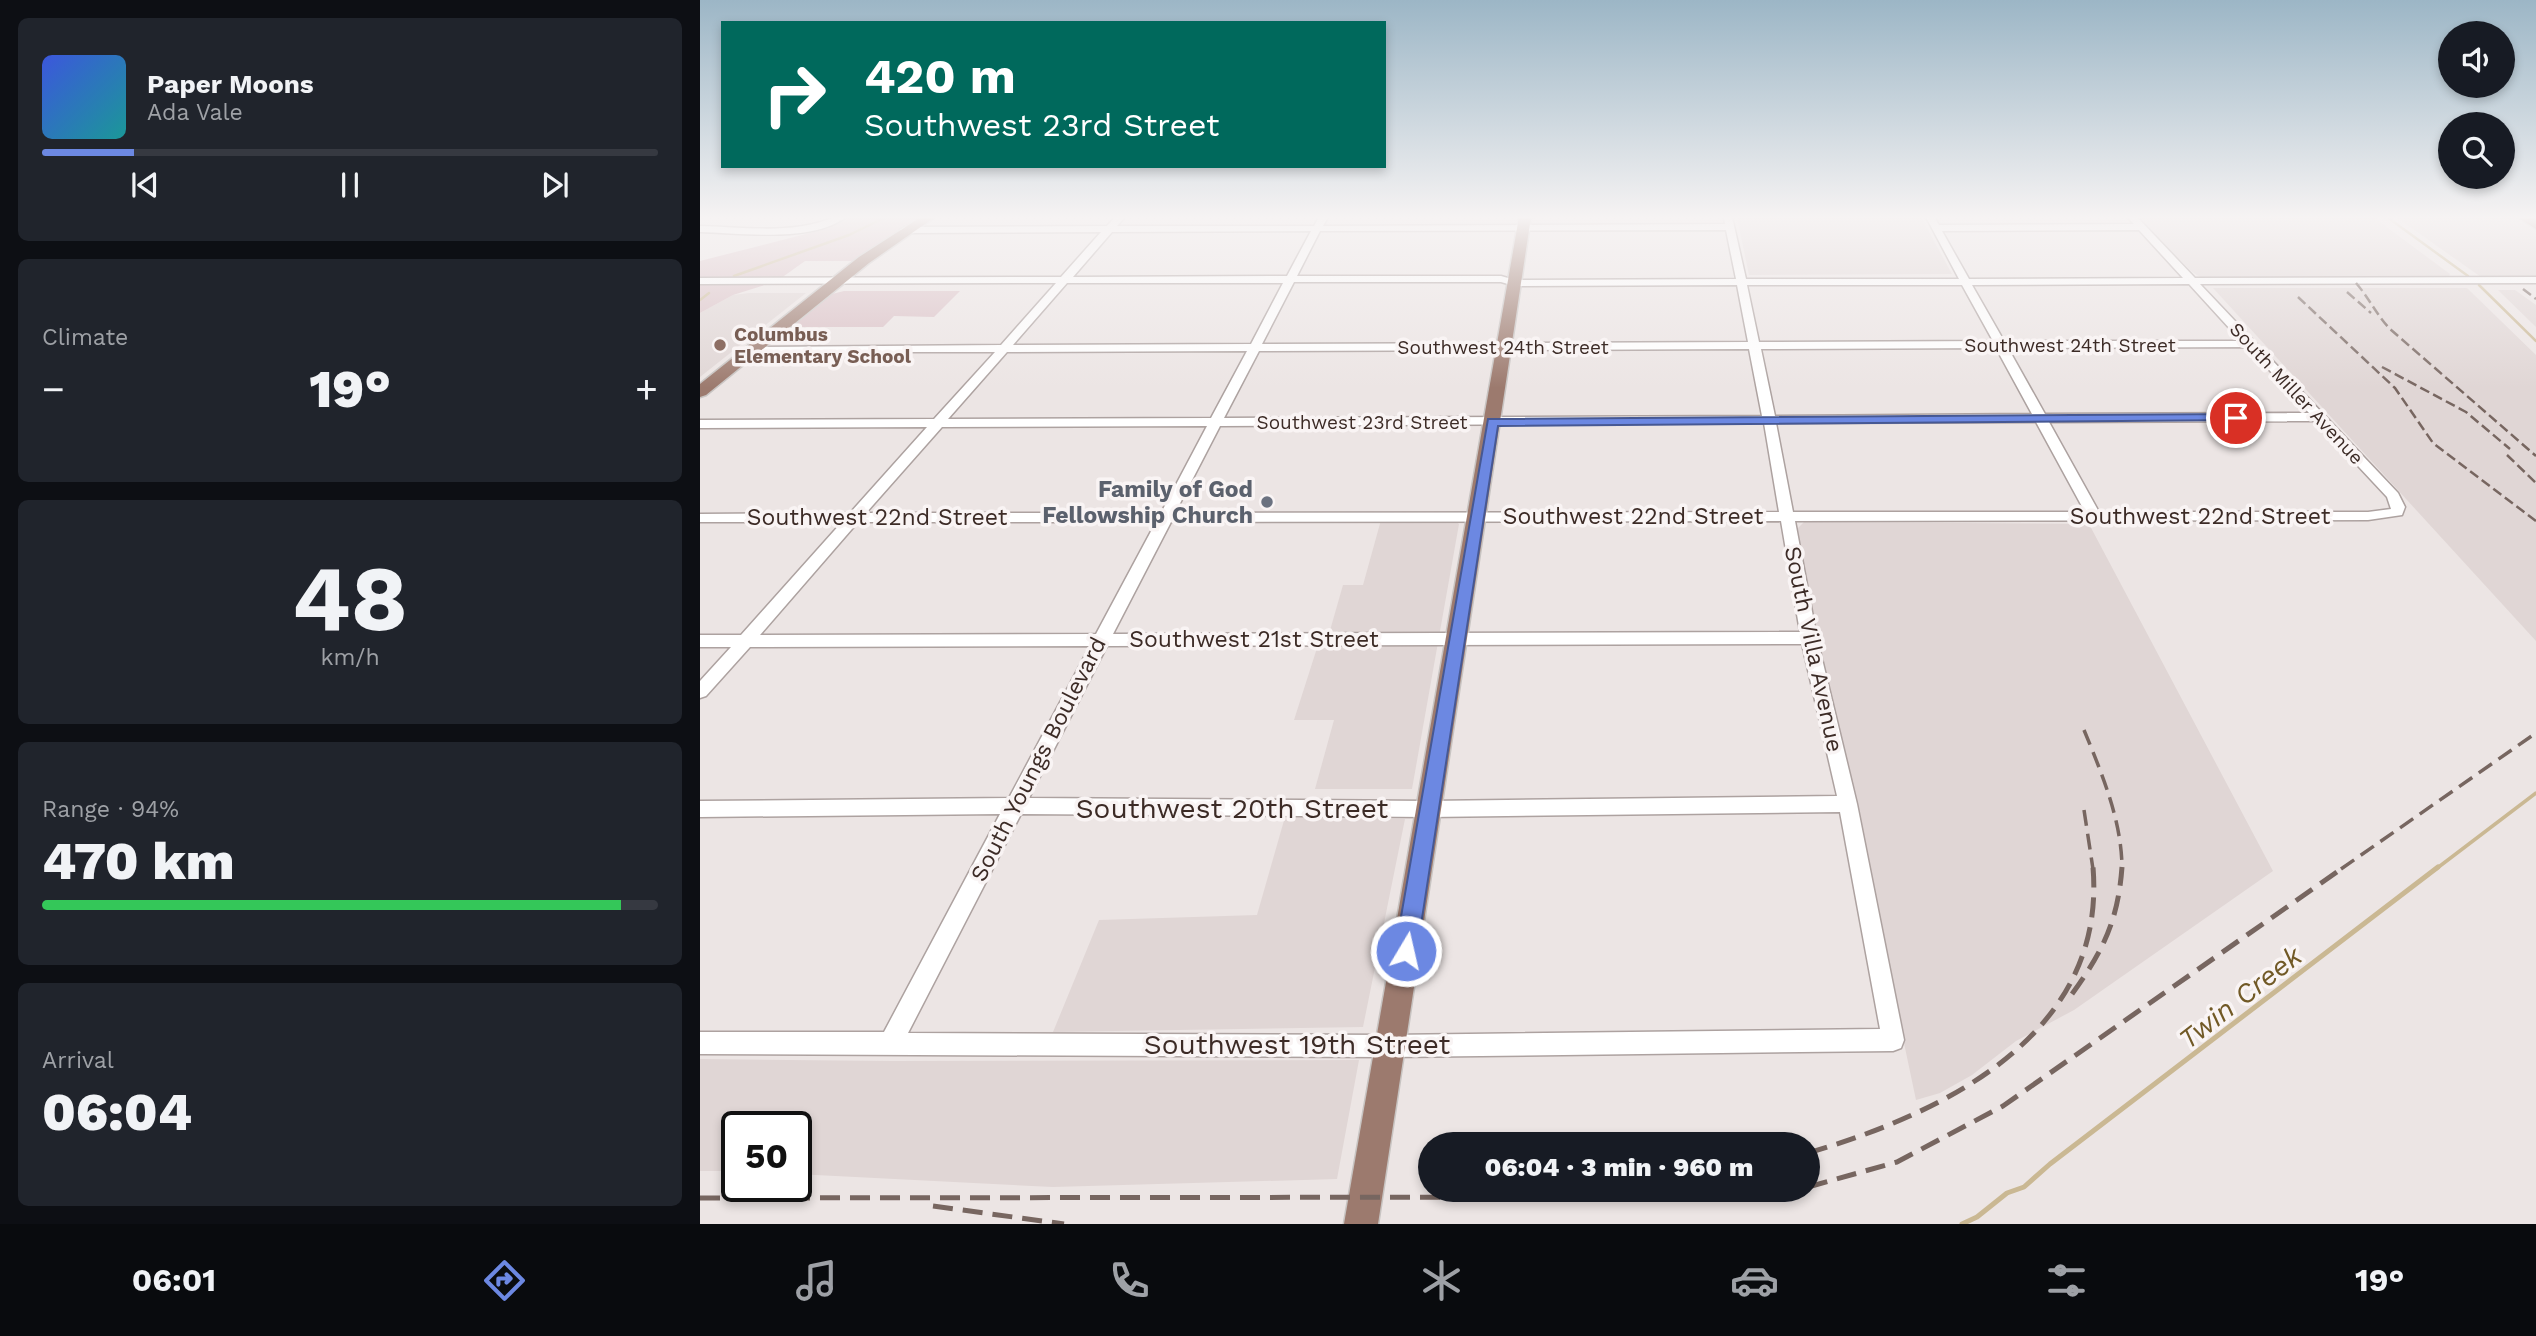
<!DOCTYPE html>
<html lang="en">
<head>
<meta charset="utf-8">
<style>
  body { margin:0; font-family:"Work Sans",sans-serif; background:#20242c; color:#f1f3f6; height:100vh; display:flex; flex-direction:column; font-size:26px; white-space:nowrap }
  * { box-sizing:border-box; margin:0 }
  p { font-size:23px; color:#9ea1a6 }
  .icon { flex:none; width:38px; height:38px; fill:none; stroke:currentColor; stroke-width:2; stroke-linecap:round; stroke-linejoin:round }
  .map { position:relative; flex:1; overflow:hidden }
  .panel { display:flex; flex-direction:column; gap:18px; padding:18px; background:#0d0f14; width:700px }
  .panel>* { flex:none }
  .top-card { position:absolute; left:21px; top:21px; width:665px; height:147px; border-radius:0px; box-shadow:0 4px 10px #0003; background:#00695c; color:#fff; overflow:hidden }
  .tools { position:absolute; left:1738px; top:21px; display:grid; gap:14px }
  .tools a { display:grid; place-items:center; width:77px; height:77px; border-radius:50%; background:#171b24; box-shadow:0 4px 10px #0003; font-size:35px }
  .speed { position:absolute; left:21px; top:1111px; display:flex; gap:14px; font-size:35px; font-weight:700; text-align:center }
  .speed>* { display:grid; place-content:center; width:91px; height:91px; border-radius:50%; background:#171b24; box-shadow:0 4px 10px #0003; line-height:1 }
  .speed .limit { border:4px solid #111; border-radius:10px; background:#fff; color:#111 }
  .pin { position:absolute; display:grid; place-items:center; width:60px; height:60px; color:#fff; margin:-30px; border:4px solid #fff; border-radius:50%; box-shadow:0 2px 7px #0007 }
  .me { position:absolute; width:77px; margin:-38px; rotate:9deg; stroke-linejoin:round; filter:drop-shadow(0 0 5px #0008) }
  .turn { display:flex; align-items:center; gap:24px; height:147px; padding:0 28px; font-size:32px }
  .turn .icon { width:91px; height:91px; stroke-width:2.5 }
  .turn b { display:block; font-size:49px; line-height:60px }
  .big { font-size:52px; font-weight:800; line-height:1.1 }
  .panel .tile { flex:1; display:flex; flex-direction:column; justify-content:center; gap:10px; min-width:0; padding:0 24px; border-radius:10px; background:#20242c }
  .panel .dial { align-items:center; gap:0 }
  .dial b { font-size:91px; line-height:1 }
  .song { display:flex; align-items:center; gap:21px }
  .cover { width:84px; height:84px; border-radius:10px; background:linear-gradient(135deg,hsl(230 70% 55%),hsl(180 70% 35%)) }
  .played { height:7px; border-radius:4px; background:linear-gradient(90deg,#6c88e2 15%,#363941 15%) }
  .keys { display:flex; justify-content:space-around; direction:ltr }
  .heat { display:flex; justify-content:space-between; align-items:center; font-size:38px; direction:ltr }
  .charge { height:10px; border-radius:5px; background:linear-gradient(90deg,#34c759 94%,#363941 0) }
  .trip { position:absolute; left:718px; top:1132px; width:402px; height:70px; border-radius:35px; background:#171b24; box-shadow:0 4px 10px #0003; font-weight:800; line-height:70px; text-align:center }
  .menu { display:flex; height:112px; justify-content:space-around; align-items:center; background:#090b0e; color:#9ea1a6 }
  .menu .icon { width:49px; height:49px }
  .menu .selected { color:#6c88e2 }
  .menu b { font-size:32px; color:#f1f3f6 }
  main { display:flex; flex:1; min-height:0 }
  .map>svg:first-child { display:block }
  .built { fill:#e0d6d5 }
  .green { fill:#dac0c5 }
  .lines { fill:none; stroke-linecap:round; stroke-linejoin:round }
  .stream-far2 { stroke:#cab893; stroke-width:2.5 }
  .stream-far1 { stroke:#cab893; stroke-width:3.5 }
  .stream { stroke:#cab893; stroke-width:5 }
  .minor-casing { stroke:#ada2a0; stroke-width:3 }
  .major-casing { stroke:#c8c4c2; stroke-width:3 }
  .minor { fill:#fff; fill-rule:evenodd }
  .major { fill:#9c7a6e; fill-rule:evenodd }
  .rail-far2 { stroke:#776660; stroke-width:2.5; stroke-dasharray:10 4.5; stroke-linecap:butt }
  .rail-far1 { stroke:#776660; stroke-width:3.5; stroke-dasharray:16 8; stroke-linecap:butt }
  .rail { stroke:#776660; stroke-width:5; stroke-dasharray:20 10; stroke-linecap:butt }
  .route { fill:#6c88e2; stroke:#465893; stroke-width:2 }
  .education-dot { fill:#8d6e63; stroke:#f9f4f4; stroke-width:2.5 }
  .worship-dot { fill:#6b7280; stroke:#f9f4f4; stroke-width:2.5 }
  .labels { text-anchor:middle; stroke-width:7; stroke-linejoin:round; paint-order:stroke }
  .far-education-label { font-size:19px; font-weight:bold; fill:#785e54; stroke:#f9f4f4; text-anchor:start }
  .far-street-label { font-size:19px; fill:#3c2b26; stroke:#f9f4f4 }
  .worship-label { font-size:23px; font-weight:bold; fill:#5b616d; stroke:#f9f4f4; text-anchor:end }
  .street-label { font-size:23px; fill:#3c2b26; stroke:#f9f4f4 }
  .near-street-label { font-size:28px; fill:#3c2b26; stroke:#f9f4f4 }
  .near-water-label { font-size:28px; font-style:italic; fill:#715926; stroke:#f9f4f4 }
</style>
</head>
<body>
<main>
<section class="panel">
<div class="tile">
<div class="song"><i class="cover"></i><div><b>Paper Moons</b><p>Ada Vale</p></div></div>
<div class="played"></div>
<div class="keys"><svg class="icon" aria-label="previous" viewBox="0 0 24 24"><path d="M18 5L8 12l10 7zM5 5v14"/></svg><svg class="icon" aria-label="pause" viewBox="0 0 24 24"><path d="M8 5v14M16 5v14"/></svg><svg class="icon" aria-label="next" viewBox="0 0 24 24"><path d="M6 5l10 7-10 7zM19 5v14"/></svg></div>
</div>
<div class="tile"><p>Climate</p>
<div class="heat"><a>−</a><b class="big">19°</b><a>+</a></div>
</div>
<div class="tile dial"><b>48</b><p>km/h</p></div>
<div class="tile"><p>Range · 94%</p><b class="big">470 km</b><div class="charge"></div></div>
<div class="tile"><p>Arrival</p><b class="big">06:04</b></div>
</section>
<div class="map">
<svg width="1836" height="1224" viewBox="0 0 1836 1224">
  <rect width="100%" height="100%" fill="#ece5e4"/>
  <g class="built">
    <polygon points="1037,217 1221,217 1252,274 1049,275"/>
    <polygon points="1438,217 1673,217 1750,274 1748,278 1500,277 1491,271"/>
    <polygon points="1696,217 1813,217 1836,231 1836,277 1781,277"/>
    <polygon points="1513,288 1767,288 1836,355 1836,641"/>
    <polygon points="1798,290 1815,290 1836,305 1836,327"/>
    <polygon points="49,293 106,293 0,377 0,313 33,295"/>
    <polygon points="681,520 755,521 759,524 712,789 615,789 634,720 594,720 617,648 625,648 643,585 663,585"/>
    <polygon points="1104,522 1389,524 1573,871 1374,1010 1316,1041 1272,1075 1240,1093 1216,1100 1096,530"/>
    <polygon points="585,817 705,819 663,1027 353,1032 399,920 557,915"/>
    <polygon points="0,1059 192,1061 659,1060 637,1179 353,1187 96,1174 96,1127 37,1127 37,1171 0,1171"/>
  </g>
  <g class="green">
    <polygon points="146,217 222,217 152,261 105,261 77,281 33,295 0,313 0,261 129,228"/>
    <polygon points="144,291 260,291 234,317 194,316 183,327 92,327 132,294"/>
  </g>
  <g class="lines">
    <g class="stream-far2">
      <polyline points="1687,217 1768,276"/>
      <polyline points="34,276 149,235 186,217"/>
      <polyline points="1779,285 1836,341"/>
      <polyline points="0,300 9,293"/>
    </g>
    <polyline class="stream-far1" points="1736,869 1836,793"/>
    <polyline class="stream" points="1262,1224 1277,1217 1307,1193 1324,1187 1350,1164 1738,867"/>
    <defs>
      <g id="minor">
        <path d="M 134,217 L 146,217 C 112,243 41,233 0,232 L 0,226 C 44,227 93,235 134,217 Z"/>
        <path d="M 415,217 L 425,217 L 417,226 L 614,226 L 619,217 L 628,217 L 623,226 L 1025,224 L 1024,217 L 1032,217 L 1046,279 L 1259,279 L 1226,217 L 1234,217 L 1239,225 L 1434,224 L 1427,217 L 1437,217 L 1495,278 L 1836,277 L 1836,283 L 1500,284 L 1698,493 L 1705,507 L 1702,515 L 1668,520 L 1095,521 L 1117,638 L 1157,804 L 1204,1040 L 1201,1048 L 1193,1051 L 690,1057 L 0,1054 L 0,1032 L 184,1032 L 300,814 L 0,817 L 0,801 L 309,798 L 390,646 L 50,647 L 6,696 L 0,698 L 0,681 L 31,647 L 0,647 L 0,635 L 41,635 L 142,522 L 0,522 L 0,514 L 150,513 L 227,427 L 0,428 L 0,420 L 234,419 L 295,352 L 53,352 L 49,351 L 49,347 L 301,345 L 356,283 L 0,284 L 0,278 L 361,277 L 401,232 L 205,233 L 200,230 L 205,227 L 407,226 ZM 1026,230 L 1036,279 L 815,280 L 801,276 L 597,276 L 620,231 ZM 1439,230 L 1483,278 L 1269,279 L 1242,231 ZM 611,231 L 587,276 L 373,277 L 412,232 ZM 594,282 L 801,282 L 815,286 L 1037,285 L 1048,342 L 562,344 ZM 367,283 L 583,283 L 551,344 L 313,345 ZM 1489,284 L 1541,341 L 1304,341 L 1272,285 ZM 1047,285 L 1262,285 L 1293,341 L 1059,342 ZM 1548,347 L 1609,413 L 1345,414 L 1308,348 ZM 1296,348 L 1332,414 L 1075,416 L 1061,349 ZM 1049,349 L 1062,416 L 524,418 L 559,351 ZM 547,351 L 511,418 L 248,419 L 307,352 ZM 1616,421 L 1687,497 L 1691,509 L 1668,512 L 1399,512 L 1349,422 ZM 1336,422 L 1385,512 L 1093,512 L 1076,423 ZM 1064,423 L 1079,512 L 475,513 L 520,426 ZM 507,426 L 461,513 L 166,513 L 242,427 ZM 1081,521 L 1100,632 L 413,634 L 471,522 ZM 158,522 L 456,522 L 396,634 L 60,635 ZM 1102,644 L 1137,796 L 729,801 L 329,798 L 407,646 ZM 1140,812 L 1180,1029 L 690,1035 L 208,1033 L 321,814 L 729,817 Z"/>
      </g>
      <g id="major">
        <polygon points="221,217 235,217 169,263 6,395 0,397 0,384 159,257"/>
        <polygon points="819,217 831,217 678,1224 644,1224"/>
        <polygon points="1817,217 1831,217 1836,220 1836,229"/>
      </g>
    </defs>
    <use href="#minor" class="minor-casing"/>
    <use href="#major" class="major-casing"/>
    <use href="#minor" class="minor"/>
    <use href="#major" class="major"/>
    <g class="rail-far2">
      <path d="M 1656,283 C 1669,298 1676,314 1690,329 L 1836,456"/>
      <polyline points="1823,289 1836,299"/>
      <polyline points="1647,292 1671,313"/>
      <polyline points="1598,297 1695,388 1733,443 1836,521"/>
      <polyline points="1682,367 1766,412 1810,449"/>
      <polyline points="1807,455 1836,483"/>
    </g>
    <g class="rail-far1">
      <path d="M 1384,730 C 1402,774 1422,821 1422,869"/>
      <polyline points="1384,810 1393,869"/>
      <polyline points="1641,869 1836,733"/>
    </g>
    <g class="rail">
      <path d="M 1372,994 C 1403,951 1418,921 1422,867"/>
      <path d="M 1108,1153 C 1244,1113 1407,1035 1393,867"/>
      <polyline points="1108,1187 1197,1162 1303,1106 1644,867"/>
      <polyline points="0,1198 919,1197 1038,1195 1088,1190"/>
      <polyline points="233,1206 364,1224"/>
    </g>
  </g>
  <linearGradient id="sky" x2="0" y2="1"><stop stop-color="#9cb6c6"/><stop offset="0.56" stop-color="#f6f3f3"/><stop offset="1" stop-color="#f6f3f3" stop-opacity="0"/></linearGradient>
  <rect width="1836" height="388" fill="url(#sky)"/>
  <polygon class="route" points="1536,414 1542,418 1540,420 798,426 717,951 714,959 706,961 698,959 695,951 788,419"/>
  <circle class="education-dot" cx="20" cy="345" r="7"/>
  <circle class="worship-dot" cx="567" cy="502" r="7"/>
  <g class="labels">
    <g class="far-education-label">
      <text x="34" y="341">Columbus<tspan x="34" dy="22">Elementary School</tspan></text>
    </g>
    <g class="far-street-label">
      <text x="1370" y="352">Southwest 24th Street</text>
      <text x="803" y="354">Southwest 24th Street</text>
      <text transform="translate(1597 393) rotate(47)" y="7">South Miller Avenue</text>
      <text x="662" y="429">Southwest 23rd Street</text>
    </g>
    <g class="worship-label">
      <text x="553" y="497">Family of God<tspan x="553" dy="26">Fellowship Church</tspan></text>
    </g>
    <g class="street-label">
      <text x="933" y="524">Southwest 22nd Street</text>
      <text x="1500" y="524">Southwest 22nd Street</text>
      <text x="177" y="525">Southwest 22nd Street</text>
      <text x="554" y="647">Southwest 21st Street</text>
      <text transform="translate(1114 649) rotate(78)" y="8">South Villa Avenue</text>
      <text transform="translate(338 759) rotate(-63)" y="8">South Youngs Boulevard</text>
    </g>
    <g class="near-street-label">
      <text x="532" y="818">Southwest 20th Street</text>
      <text x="597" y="1054">Southwest 19th Street</text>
    </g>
    <g class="near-water-label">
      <text transform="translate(1540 997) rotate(-38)" y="10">Twin Creek</text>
    </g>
  </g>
</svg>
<div class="tools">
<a><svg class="icon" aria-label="sound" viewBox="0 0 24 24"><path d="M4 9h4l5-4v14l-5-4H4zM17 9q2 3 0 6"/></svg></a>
<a><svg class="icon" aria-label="search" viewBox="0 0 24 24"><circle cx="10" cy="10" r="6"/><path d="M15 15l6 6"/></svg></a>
</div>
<div class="speed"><div class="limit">50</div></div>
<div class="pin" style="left:1536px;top:418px;background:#d93025"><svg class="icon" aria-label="arrive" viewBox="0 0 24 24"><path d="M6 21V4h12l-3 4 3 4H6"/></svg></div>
<svg class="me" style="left:706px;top:951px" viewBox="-20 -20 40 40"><circle r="17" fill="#6c88e2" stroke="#fff" stroke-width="3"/><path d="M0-11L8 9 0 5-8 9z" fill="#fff"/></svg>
<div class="trip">06:04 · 3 min · 960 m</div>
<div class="top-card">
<div class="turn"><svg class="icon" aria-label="right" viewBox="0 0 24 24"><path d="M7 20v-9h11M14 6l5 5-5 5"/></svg><div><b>420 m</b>Southwest 23rd Street</div></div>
</div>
</div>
</main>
<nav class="menu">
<b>06:01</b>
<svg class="icon selected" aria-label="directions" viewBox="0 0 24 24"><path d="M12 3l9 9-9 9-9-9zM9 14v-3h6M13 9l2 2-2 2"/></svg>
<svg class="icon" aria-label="music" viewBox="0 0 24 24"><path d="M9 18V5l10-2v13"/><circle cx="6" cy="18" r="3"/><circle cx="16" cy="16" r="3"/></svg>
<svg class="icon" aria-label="phone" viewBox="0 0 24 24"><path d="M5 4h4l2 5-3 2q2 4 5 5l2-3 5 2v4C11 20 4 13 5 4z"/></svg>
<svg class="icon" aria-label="climate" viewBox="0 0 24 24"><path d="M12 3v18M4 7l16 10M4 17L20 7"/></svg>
<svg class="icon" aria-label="car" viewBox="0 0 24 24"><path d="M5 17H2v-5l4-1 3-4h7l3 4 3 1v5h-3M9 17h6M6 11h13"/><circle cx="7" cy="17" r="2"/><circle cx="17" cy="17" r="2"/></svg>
<svg class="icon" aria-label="filters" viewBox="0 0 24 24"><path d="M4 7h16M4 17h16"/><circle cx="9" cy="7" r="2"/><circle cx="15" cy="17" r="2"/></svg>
<b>19°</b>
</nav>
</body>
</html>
